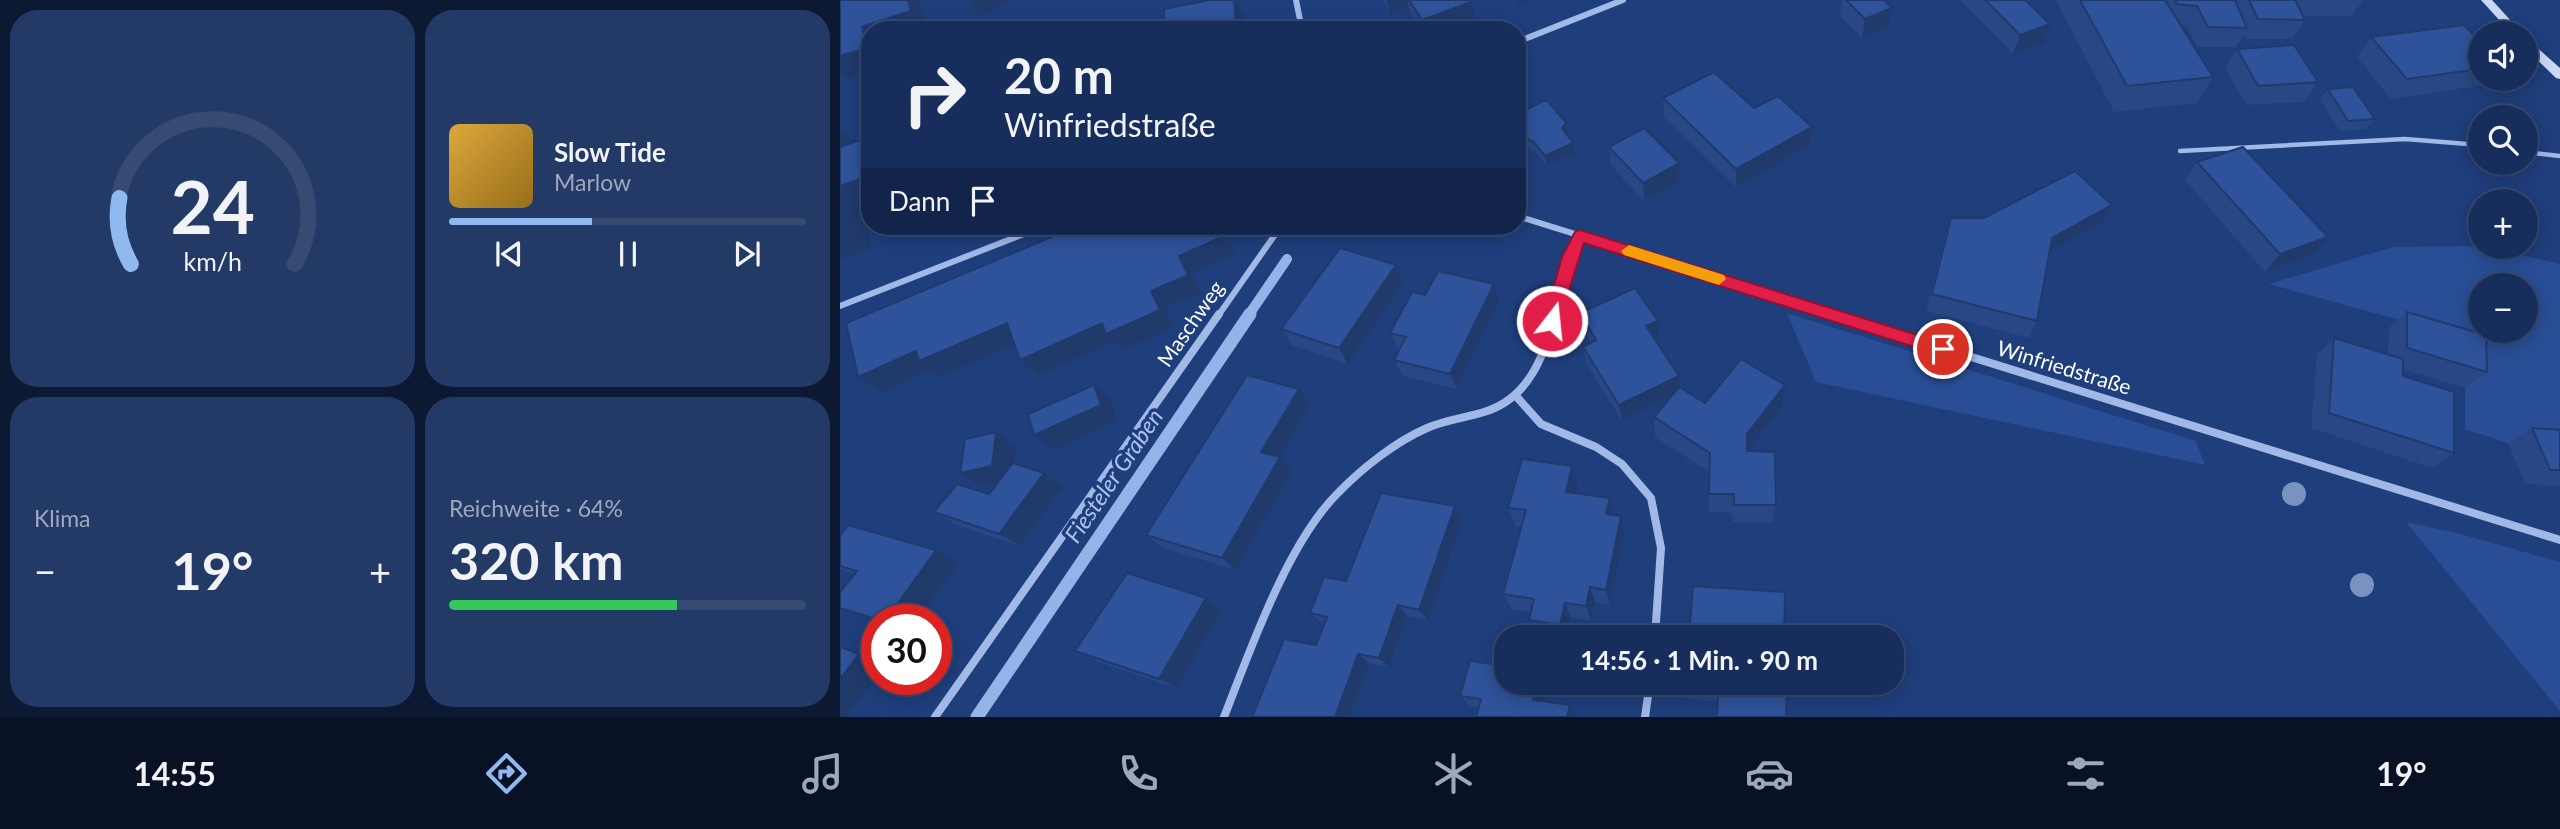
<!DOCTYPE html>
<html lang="de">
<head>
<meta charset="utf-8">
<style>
  body { margin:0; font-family:Lato,sans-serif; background:#243a66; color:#f1f3f6; height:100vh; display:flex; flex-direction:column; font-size:26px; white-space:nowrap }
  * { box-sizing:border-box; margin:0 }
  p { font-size:23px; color:#9ea8bc }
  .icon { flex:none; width:38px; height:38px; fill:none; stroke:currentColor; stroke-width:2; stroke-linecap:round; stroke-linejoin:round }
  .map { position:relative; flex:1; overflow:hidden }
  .sheet { display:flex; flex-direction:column; gap:10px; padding:10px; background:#0d1933; width:840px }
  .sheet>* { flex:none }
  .banner { position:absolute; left:21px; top:21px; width:665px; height:214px; border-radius:28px; box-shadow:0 4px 18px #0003,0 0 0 2px #364a72; background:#172e5d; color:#f1f3f6; overflow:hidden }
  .buttons { position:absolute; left:1628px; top:21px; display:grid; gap:14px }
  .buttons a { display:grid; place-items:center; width:70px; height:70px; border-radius:50%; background:#172e5d; box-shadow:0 4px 18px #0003,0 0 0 2px #364a72; font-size:35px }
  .speed { position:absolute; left:21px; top:604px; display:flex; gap:14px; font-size:35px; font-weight:700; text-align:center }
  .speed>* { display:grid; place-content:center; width:91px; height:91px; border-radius:50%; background:#172e5d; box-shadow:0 4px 18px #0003,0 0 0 2px #364a72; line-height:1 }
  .speed .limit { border:10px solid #d22; background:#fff; color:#111 }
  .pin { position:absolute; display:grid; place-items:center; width:60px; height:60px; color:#fff; margin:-30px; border:4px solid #fff; border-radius:50%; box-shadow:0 2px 7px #0007 }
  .me { position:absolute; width:77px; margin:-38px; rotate:16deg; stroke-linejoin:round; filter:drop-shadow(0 0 5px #0008) }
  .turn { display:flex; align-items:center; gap:24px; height:147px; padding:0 28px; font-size:32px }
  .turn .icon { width:91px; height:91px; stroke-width:2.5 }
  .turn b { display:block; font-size:49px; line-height:60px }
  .then { display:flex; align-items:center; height:66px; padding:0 28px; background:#0003; gap:14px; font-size:26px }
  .big { font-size:52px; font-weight:700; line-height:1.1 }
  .sheet .widget { flex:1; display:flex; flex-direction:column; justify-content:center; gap:10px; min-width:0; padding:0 24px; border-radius:28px; background:#243a66 }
  .sheet .dial { align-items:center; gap:0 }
  .dial svg { height:182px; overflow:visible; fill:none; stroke:#364a72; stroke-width:7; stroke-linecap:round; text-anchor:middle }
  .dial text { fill:#f1f3f6; stroke:none }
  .song { display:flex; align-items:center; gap:21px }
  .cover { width:84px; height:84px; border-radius:10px; background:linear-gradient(135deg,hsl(40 70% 55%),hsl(40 70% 35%)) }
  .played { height:7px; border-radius:4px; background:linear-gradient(90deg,#90b9f0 40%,#364a72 40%) }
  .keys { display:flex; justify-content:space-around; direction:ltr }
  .heat { display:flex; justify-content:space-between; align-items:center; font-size:38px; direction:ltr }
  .charge { height:10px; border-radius:5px; background:linear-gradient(90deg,#34c759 64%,#364a72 0) }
  .sheet .tiles { flex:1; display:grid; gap:10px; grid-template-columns:repeat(2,1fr) }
  .trip { position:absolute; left:654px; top:625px; width:410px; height:70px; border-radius:28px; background:#172e5d; box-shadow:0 4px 18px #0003,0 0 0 2px #364a72; font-weight:700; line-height:70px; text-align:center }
  .tab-bar { display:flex; height:112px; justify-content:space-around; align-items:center; background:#091225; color:#9ea8bc }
  .tab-bar .icon { width:49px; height:49px }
  .tab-bar .active { color:#90b9f0 }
  .tab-bar b { font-size:32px; color:#f1f3f6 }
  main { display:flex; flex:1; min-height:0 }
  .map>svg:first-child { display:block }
  .green { fill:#294e95; fill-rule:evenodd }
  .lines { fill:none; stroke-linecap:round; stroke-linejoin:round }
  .stream-far1 { stroke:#95b3e8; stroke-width:10 }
  .stream { stroke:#95b3e8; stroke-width:13 }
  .service { stroke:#a1b9e7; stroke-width:4.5 }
  .minor-far1 { stroke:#a1b9e7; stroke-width:6 }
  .minor { stroke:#a1b9e7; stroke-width:8 }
  .secondary { fill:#ccd9f6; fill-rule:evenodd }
  .tree { fill:#7a92bf }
  .wall { fill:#284784 }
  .shaded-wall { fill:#203a6c }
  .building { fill:#2e539a; stroke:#203a6c; stroke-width:2 }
  .route { fill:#e11d48; stroke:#92132f; stroke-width:2 }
  .slow { fill:#f59e0b }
  .labels { text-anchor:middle; stroke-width:7; stroke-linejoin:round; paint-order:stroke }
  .street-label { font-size:21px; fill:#fff; stroke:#1f3e7c }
  .water-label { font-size:23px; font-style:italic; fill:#acc4ef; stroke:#1f3e7c }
</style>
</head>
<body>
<main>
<section class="sheet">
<div class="tiles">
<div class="widget dial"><svg viewBox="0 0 100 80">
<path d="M14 69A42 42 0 1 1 86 69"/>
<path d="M14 69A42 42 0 0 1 9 40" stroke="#90b9f0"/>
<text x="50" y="56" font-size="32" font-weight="700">24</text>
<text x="50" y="72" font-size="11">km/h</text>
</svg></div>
<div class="widget">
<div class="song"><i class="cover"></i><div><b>Slow Tide</b><p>Marlow</p></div></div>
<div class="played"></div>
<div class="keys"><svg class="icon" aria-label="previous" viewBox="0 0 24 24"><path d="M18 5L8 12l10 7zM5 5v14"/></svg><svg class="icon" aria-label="pause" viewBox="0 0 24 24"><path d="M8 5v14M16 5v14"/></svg><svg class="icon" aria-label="next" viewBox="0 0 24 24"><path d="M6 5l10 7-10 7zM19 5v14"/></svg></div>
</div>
<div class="widget"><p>Klima</p>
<div class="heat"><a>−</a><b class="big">19°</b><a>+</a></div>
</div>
<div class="widget"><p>Reichweite · 64%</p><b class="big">320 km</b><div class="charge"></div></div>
</div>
</section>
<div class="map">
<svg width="1720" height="717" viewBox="0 0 1720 717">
  <rect width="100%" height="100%" fill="#1f3e7c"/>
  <g class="green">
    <path d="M 1640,246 L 1720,264 L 1720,446 L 1668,443 L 1625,429 L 1625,338 L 1429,284 L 1553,247 ZM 1640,285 L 1685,285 L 1685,331 L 1640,331 Z"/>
    <polygon points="947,313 1356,441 1365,465 976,382"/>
    <polygon points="1566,522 1617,533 1720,562 1720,711"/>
  </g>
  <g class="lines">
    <polyline class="stream-far1" points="408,316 447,259"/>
    <polyline class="stream" points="137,717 410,314"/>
    <g class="service">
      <polyline points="1340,151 1565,139 1640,145"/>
      <polyline points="1685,152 1720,156"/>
    </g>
    <g class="minor-far1">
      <polyline points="456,0 462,30"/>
      <polyline points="677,42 783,0"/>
      <polyline points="677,216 999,316"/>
      <polyline points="0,306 204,226"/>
      <polyline points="378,316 441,226"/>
      <polyline points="715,316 740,236"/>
    </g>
    <g class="minor">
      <polyline points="993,314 1720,540"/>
      <polyline points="676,396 701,424 756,447 782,464 811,498 821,548 815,637"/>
      <polyline points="95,717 379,314"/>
      <path d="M 384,717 C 410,651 447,544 497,494 C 521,469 555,442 587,428 C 605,420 625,418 644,412 C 690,398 703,356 716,314"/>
      <polyline points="805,717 810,682"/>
    </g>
    <g class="secondary">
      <polygon points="1641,0 1652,0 1682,33 1671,33"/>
      <polygon points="1685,37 1720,68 1720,79 1716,78 1685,48"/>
    </g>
  </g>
  <g class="tree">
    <circle cx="1454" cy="494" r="12"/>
    <circle cx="1522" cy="585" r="12"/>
  </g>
  <g class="wall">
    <polygon points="543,0 630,0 636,22 615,30 582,30 571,13 569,7 550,13"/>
    <polygon points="1002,0 1044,0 1052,8 1048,27 1022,38 1000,16"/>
    <polygon points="1120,0 1185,0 1203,44 1173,54"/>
    <polygon points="1217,0 1523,0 1512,16 1463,16 1465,20 1452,39 1406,39 1404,34 1396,47 1357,47 1347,26 1341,25 1373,77 1357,103 1274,112 1217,2"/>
    <polygon points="1531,37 1640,41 1640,79 1651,79 1645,85 1551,99 1517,57"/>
    <polygon points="1397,49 1478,82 1464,102 1406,105 1385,68"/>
    <polygon points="1488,89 1535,119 1526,129 1500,131 1480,99"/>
    <polygon points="823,98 969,146 896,187 824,117"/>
    <polygon points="677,115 728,133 727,134 733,143 735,153 707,166 695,151 692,151 677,133"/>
    <polygon points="769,147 839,182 804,201 771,165"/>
    <polygon points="1357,162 1488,237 1473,255 1425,272 1345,180"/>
    <polygon points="1111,218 1262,223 1210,252 1197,321 1189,338 1086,311 1105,236"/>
    <polygon points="563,283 508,364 452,345 441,329"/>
    <polygon points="585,295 659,301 617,389 563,376 554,360 559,350 550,333"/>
    <polygon points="1567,312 1647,372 1625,388 1563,369 1563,376 1614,453 1593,468 1471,428 1477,354 1494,338 1548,354 1549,328"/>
    <polygon points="740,313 819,337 815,339 839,387 865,403 942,406 907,451 936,505 933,523 893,522 892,513 869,512 869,472 815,437 814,417 832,395 782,421 746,363 743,347 751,343 743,330"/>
    <polygon points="470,404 439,457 452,471 396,570 323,548 306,535"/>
    <polygon points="1692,428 1720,430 1720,486 1685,484 1668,443"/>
    <polygon points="176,447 174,463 204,473 223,487 180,546 117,525 94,512 149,494 157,483 141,487"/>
    <polygon points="732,466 738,485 736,493 770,498 773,515 781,516 784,534 770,605 755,602 751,621 731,618 727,637 712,637 696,634 689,620 691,612 672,609 663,594 681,526 676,526 668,508"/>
    <polygon points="615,506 623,519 588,620 567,616 549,667 529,663 510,717 412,717 476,645 484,624 482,624 470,613"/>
    <polygon points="0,536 120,562 79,620 37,620 37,621 0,608 0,592 14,574 0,569"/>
    <polygon points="382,609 337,688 256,661 235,651"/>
    <polygon points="667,682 706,682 703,701 736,716 631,707 620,696"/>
    <polygon points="943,687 878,702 846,699 845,688"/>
  </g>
  <g class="shaded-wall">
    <polygon points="68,0 80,0 87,30 30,30 30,72 7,80 0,72 0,56 22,27"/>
    <polygon points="127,0 168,0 170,3 139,16"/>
    <polygon points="394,0 396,0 404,15 405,30 397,30"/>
    <polygon points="546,0 567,0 569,7 550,13"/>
    <polygon points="677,0 693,0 678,5"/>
    <polygon points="631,2 636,22 615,30 585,30 582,20"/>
    <polygon points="1052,8 1048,27 1022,38 1025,19"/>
    <polygon points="1210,24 1203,44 1173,54 1180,35"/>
    <polygon points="726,123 728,133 723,138 722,128"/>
    <polygon points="972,127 969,146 896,187 896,169"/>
    <polygon points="0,130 16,145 0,155"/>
    <polygon points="23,139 30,145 30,211 25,212 31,248 0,259 0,186"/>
    <polygon points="733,143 735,153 707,166 705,156"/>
    <polygon points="839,163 839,182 804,201 803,183"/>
    <polygon points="1272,205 1262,223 1203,256 1212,238"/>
    <polygon points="89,226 107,226 94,230"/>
    <polygon points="379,226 382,226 396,254 352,273 361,293 325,308 334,327 282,350 273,341 198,376 180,360 311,291 339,256"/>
    <polygon points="1488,237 1473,255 1425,272 1440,254"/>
    <polygon points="556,265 563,283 508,364 499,348"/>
    <polygon points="654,284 659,301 617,389 610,374"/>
    <polygon points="818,321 819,337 808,343 806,326"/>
    <polygon points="167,323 186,339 100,377 91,370 41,392 18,377 76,351"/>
    <polygon points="839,376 840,391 782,421 779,405"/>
    <polygon points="254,385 271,400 277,421 213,450 194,435"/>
    <polygon points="945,385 942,406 905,454 907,434"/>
    <polygon points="459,389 470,404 434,466 421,452"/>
    <polygon points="156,432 176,447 172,480 141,487 120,473"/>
    <polygon points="440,457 452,471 396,570 382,558"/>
    <polygon points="732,466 738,485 732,510 726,492"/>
    <polygon points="204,473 223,487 180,546 159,534"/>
    <polygon points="770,498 773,516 766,514"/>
    <polygon points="615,506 623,519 588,620 579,610"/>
    <polygon points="781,516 784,534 770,605 766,590"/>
    <polygon points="96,550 120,562 79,620 46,620"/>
    <polygon points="750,587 755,602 751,621 746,606"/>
    <polygon points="366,598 382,609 337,688 319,679"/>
    <polygon points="725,603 731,618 727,637 725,637 720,625"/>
    <polygon points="558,605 567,616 549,667 539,658"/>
    <polygon points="0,646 37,660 37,677 6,717 0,717"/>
    <polygon points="518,654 529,663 510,717 495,717"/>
    <polygon points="697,682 706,682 707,684 701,711 693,700"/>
    <polygon points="730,705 736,716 735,717 727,717"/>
  </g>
  <g class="building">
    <polygon points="0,0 68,0 71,11 22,27 27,48 0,56"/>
    <polygon points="370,0 394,0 397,30 324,30 324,9"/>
    <polygon points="569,0 630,0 631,2 582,20"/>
    <polygon points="1006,0 1044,0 1052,8 1025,19"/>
    <polygon points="1145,0 1185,0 1210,24 1180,35"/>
    <polygon points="1240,0 1325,0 1373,77 1287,86"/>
    <polygon points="1335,0 1395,0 1407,28 1368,27 1357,6 1337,4"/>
    <polygon points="1409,0 1455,0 1465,20 1418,19"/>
    <polygon points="1624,25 1640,41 1640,69 1567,79 1531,37"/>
    <polygon points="250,26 250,30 233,30"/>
    <polygon points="1454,45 1478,82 1418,86 1397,49"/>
    <polygon points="874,72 914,108 938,96 972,127 896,169 823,98"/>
    <polygon points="1513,87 1535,119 1508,121 1488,89"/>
    <polygon points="703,101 708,101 726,123 722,128 733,143 705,156 693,141 690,141 677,126 677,115"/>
    <polygon points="804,128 839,163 803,183 769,147"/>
    <polygon points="23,139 29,176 0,186 0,147"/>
    <polygon points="1403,147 1488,237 1440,254 1357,162"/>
    <polygon points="1235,171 1272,205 1212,238 1197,321 1092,294 1111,218 1144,218"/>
    <polygon points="238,226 379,226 384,236 339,256 348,275 311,291 320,310 266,334 262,323 180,360 167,323 79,361 76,351 18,377 6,323"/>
    <polygon points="500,248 556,265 499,348 441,329"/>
    <polygon points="598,271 654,284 610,374 554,360 566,337 550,333 572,292 585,295"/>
    <polygon points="795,288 818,321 806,326 839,376 779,405 743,347 756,340 740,313"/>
    <polygon points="1567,312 1646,335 1647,372 1567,348"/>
    <polygon points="1494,338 1563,359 1563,376 1614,392 1614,453 1489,413"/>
    <polygon points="901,359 945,385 907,434 907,451 935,452 936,505 894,505 894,494 869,494 870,453 814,417 839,387 865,403"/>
    <polygon points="407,375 459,389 421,452 440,457 382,558 306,535"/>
    <polygon points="254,385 261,405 194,435 188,414"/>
    <polygon points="1692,428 1720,430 1720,470 1710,470"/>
    <polygon points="156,432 152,466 120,473 125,439"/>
    <polygon points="682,459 732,466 726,492 770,498 766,514 781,516 766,590 750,587 746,606 725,603 720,625 689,620 694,599 663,594 686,510 668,508"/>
    <polygon points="173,463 204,473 159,534 94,512 117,484 149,494"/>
    <polygon points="541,493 615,506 579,610 558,605 539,658 518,654 495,717 412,717 444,639 476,645 487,617 470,613 484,577 506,581"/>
    <polygon points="8,525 96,550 46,620 39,620 0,608 0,592 17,571 0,566 0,536"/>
    <polygon points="287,573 366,598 319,679 235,651"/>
    <polygon points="853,586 945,592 944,637 849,637"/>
    <polygon points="0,647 19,654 0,679"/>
    <polygon points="630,661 667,666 667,682 697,682 693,700 730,705 727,717 636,717 641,699 620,696"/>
    <polygon points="846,682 943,682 943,687 947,687 946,717 877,717 878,691 845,688"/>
  </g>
  <polygon class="route" points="740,230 1103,343 1109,345 1111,349 1109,354 1103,356 744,243 719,321 712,328 704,321 722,257 735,232"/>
  <polygon class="slow" points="789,245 884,275 886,279 879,285 784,255 781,251"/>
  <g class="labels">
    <g class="street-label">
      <text transform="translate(351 324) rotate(-55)" y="7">Maschweg</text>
      <text transform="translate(1224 368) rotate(17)" y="7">Winfriedstraße</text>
    </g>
    <g class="water-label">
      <text transform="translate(274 476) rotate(-56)" y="8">Fiesteler Graben</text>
    </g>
  </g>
</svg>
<div class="buttons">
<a><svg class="icon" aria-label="sound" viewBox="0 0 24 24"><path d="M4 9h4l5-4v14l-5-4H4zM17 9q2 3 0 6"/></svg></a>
<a><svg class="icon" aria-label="search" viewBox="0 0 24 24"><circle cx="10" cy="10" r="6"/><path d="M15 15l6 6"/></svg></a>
<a>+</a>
<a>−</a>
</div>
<div class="speed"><div class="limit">30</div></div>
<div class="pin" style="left:1103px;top:349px;background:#d93025"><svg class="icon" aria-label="arrive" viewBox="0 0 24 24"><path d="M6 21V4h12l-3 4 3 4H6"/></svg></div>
<svg class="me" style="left:712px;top:321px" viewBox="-20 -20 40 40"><circle r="17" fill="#e11d48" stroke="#fff" stroke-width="3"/><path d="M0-11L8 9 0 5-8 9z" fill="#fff"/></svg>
<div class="trip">14:56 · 1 Min. · 90 m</div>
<div class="banner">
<div class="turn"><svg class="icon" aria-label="right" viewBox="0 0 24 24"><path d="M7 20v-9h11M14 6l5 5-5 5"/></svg><div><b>20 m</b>Winfriedstraße</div></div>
<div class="then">Dann<svg class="icon" aria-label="arrive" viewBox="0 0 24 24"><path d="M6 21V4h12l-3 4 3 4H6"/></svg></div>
</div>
</div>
</main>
<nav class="tab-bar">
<b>14:55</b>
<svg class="icon active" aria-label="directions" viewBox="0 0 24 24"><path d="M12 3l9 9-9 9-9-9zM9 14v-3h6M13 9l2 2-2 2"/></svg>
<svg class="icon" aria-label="music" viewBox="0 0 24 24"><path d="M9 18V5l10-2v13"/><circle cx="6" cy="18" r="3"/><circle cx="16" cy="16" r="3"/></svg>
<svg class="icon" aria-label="phone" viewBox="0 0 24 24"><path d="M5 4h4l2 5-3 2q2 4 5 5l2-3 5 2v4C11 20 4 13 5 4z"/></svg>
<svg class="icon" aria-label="climate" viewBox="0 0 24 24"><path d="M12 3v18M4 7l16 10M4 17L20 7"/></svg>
<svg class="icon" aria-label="car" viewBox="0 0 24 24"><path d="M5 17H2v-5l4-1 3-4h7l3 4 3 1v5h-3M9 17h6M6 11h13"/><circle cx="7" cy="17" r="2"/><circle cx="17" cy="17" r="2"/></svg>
<svg class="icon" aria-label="filters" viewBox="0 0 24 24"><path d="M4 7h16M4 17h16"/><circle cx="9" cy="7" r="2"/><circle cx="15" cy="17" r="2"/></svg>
<b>19°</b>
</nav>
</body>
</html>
